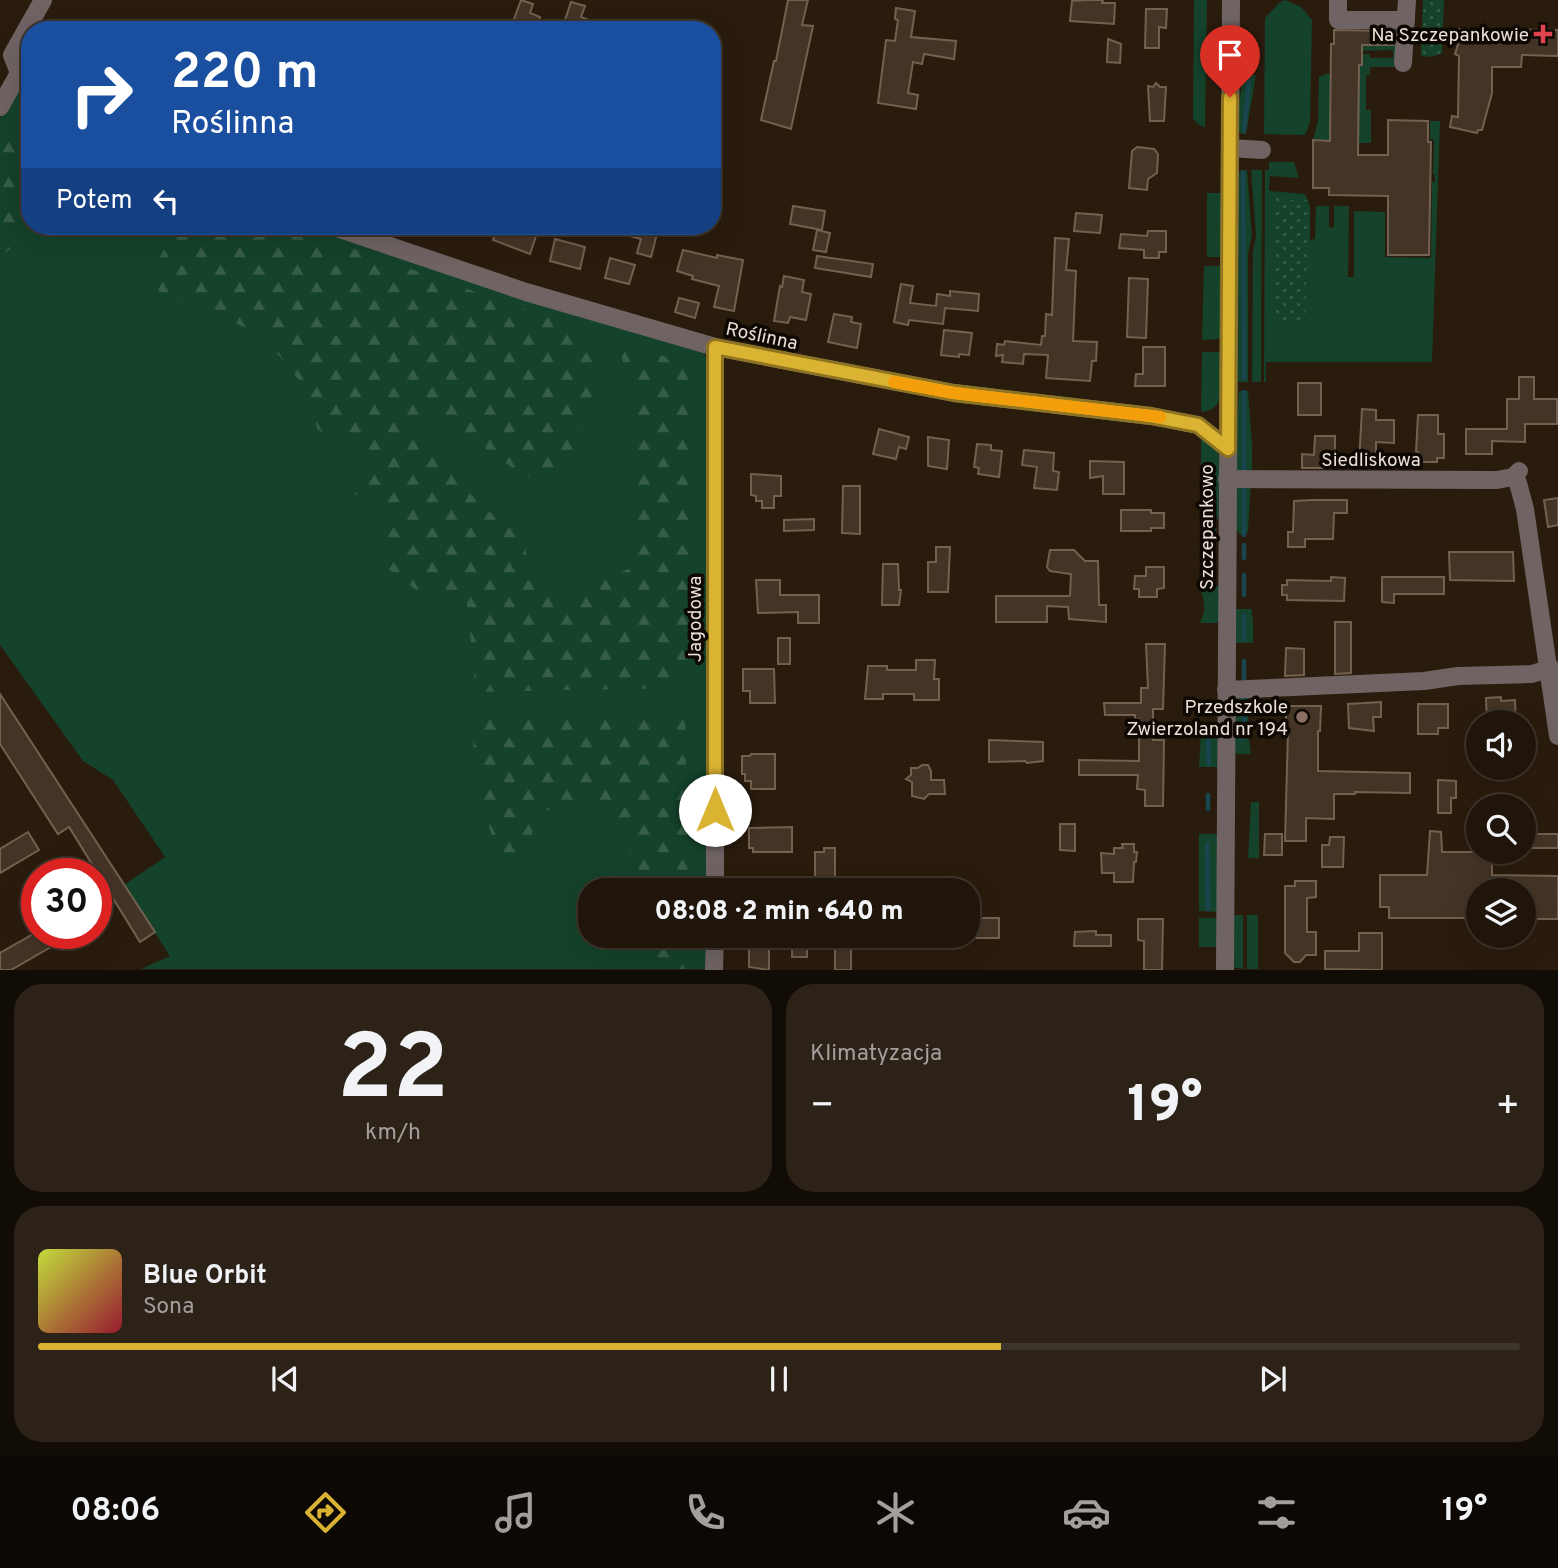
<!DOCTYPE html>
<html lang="pl">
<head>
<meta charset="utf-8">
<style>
  body { margin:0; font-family:Overpass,sans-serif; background:#2d2218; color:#f1f3f6; height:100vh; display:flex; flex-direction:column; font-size:26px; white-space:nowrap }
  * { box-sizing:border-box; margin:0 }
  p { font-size:23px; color:#a29f9c }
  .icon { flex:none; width:38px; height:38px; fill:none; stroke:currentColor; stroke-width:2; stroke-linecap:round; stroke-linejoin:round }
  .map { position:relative; height:970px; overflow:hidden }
  .panel { display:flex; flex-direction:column; gap:14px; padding:14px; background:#120c06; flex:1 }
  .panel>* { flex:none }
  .hud { position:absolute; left:21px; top:21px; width:700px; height:214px; border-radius:28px; box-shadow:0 7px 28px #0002,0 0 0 2px #3d342b; background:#1a4fa0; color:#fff; overflow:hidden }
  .buttons { position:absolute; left:1466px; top:710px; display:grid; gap:14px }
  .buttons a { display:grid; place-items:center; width:70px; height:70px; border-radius:50%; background:#20150a; box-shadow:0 7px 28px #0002,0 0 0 2px #3d342b; font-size:35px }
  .speed { position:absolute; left:21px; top:858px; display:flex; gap:14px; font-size:35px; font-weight:700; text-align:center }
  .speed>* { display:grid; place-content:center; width:91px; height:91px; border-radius:50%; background:#20150a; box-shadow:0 7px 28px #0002,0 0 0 2px #3d342b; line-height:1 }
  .speed .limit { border:10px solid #d22; background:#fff; color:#111 }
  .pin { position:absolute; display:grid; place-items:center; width:60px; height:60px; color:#fff; margin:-72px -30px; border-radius:50% 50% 50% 0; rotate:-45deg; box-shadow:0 0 7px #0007 }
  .pin .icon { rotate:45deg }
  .me { position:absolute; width:77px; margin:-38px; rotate:0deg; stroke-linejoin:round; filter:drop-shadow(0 0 5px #0008) }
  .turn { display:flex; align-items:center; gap:24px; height:147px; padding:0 35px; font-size:32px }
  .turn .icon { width:91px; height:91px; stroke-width:2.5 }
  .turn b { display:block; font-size:49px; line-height:60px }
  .then { display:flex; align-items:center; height:66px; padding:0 35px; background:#0003; gap:14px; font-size:26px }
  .big { font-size:52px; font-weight:800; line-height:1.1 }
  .panel .tile { flex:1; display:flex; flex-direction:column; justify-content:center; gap:10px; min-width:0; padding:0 24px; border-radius:28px; background:#2d2218 }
  .panel .dial { align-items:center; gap:0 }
  .dial b { font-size:91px; line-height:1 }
  .song { display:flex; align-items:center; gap:21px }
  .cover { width:84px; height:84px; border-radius:10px; background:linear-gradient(135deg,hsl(70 70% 55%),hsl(350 70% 35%)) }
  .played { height:7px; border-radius:4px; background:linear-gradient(90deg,#dab333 65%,#3d342b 65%) }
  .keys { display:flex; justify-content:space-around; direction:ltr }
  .heat { display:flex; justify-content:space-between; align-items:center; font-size:38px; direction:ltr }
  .panel .tiles { flex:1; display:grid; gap:14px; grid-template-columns:1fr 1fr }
  .tile:last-child { grid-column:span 2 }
  .trip { position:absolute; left:578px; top:878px; width:402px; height:70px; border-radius:28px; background:#20150a; box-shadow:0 7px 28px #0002,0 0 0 2px #3d342b; font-weight:800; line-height:70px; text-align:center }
  .menu { display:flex; height:112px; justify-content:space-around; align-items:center; background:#0d0804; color:#a29f9c }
  .menu .icon { width:49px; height:49px }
  .menu .current { color:#dab333 }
  .menu b { font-size:32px; color:#f1f3f6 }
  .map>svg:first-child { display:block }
  .grass { fill:#14422a }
  .forest { fill:url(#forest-firs) }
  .park { fill:url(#park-dots) }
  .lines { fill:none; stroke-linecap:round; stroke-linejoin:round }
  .stream { stroke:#18454f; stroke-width:4.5 }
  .building { fill:#443425; stroke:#726150; stroke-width:2 }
  .minor { stroke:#6f6364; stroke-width:18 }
  .route-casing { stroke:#8e7421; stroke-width:18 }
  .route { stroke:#dab333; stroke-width:12 }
  .slow { stroke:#f59e0b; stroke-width:12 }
  .health-dot { fill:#e0444e; stroke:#0e0803; stroke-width:2.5 }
  .education-dot { fill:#8d6e63; stroke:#0e0803; stroke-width:2.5 }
  .labels { text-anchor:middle; stroke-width:7; stroke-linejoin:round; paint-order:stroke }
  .poi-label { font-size:19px; fill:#eae0d6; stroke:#0e0803; text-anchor:end }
  .street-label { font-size:19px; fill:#eae0d6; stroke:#0e0803 }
</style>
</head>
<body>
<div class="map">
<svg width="1558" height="970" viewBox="0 0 1558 970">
  <defs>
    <pattern id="forest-firs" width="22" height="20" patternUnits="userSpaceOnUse" patternTransform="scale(1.75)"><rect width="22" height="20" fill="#14422a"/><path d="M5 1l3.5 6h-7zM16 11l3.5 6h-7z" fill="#365d48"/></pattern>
    <pattern id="park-dots" width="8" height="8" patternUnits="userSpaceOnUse" patternTransform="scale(1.75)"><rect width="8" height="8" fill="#14422a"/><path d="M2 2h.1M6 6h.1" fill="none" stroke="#365d48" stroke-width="1.8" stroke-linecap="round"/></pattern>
  </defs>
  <rect width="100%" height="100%" fill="#2a1c0d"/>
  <g class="grass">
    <polygon points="1194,0 1207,0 1205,127 1199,125 1193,119"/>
    <polygon points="1285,0 1301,7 1312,20 1310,122 1305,135 1264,134 1265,18 1280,2"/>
    <polygon points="1393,26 1398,29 1398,67 1370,67 1370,75 1366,75 1366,110 1371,110 1371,143 1358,143 1359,65 1362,65 1362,54 1370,54 1370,58 1393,58 1393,50 1358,51 1359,45 1393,45"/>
    <polygon points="1326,74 1331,74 1331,140 1313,140 1318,121 1319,77"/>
    <polygon points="1243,75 1256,75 1246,134 1241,134 1236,127"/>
    <polygon points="22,81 30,85 30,226 311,226 396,257 701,348 710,365 708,891 590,891 590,936 708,936 708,969 141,969 170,956 124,885 165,857 113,780 83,761 0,645 0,118"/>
    <polygon points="1430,121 1440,121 1432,362 1266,362 1266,382 1264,382 1265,170 1269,170 1269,162 1294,162 1299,178 1270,176 1269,191 1305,194 1310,206 1310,240 1315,239 1316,206 1329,206 1329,228 1334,227 1334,206 1349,206 1348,277 1354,277 1354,211 1385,212 1385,257 1431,258 1432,182 1435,182 1435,175 1433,174 1434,140 1430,139"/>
    <polygon points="1241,170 1247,170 1252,236 1248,253 1248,382 1239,382 1235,379 1236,175"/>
    <polygon points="1251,170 1262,170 1261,382 1252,382 1253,252 1256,236"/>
    <polygon points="1207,193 1220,193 1223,195 1222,255 1220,257 1207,257"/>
    <polygon points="1204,266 1220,266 1222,268 1222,339 1202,340"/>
    <path d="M 1202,352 L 1219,352 L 1222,354 C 1222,374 1229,411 1201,412 Z"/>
    <polygon points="1239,391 1248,391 1252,443 1252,476 1237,471 1234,466"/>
    <polygon points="1201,435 1215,446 1219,454 1221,516 1217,519 1201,519"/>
    <polygon points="1251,482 1248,530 1247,533 1241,535 1234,528 1235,491 1240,485"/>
    <path d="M 1221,585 L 1220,620 L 1217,623 L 1200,623 C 1207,609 1204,603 1201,590 Z"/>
    <polygon points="1236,609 1251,609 1253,620 1253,643 1236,643 1234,640 1234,611"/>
    <polygon points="1249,695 1248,732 1251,754 1236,754 1233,751 1235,700"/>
    <polygon points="1201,734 1217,734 1220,736 1220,764 1217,767 1199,767"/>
    <polygon points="1251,802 1259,802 1259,858 1248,858"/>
    <polygon points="1199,834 1216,834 1219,837 1219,909 1216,912 1199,911"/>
    <polygon points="1235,915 1243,915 1243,969 1232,967 1232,917"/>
    <rect x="1247" y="915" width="11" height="54"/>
    <polygon points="1199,918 1216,918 1219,921 1219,945 1216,947 1199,947"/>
  </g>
  <g class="forest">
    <polygon points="24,106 30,110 30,223 15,244 0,258 0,143"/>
    <polygon points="125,226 282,226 323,238 589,332 607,358 590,408 562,481 523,475 435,413 421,439 449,465 480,506 527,536 526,554 536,588 568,596 635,566 634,406 617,338 692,367 688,677 678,688 476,692 466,596 423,595 380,563 387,513 349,491 366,459 317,429 308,391 261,334 145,285 166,246"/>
    <polygon points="685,715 688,891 590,891 590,884 632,864 625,825 584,805 532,812 532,847 505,876 478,793 471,720"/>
    <polygon points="654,936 688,936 689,969 652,969 656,951"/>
  </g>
  <g class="park">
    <polygon points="1423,0 1444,0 1442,53 1432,57 1421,56"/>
    <polygon points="1275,195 1290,195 1290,200 1308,200 1305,323 1272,323"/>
  </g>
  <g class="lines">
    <g class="stream">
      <polyline points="1244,130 1249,81"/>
      <polyline points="1243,173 1244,378"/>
      <polyline points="1244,392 1244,469"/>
      <polyline points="1213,466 1214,518"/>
      <polyline points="1244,485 1244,535"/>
      <polyline points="1214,540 1214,529"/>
      <polyline points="1244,545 1244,558"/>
      <polyline points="1244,595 1244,575"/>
      <polyline points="1244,639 1244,616"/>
      <polyline points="1244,679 1244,661"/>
      <polyline points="1208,736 1209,764"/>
      <polyline points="1240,738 1244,738 1244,698"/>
      <polyline points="1208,809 1208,795"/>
      <polyline points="1207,844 1208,909"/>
    </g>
  </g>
  <g class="building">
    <polygon points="521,0 533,4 530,13 540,17 536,30 510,30"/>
    <polygon points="788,0 808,0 802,25 813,26 791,129 761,120 774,61 776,61"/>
    <polygon points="1085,0 1103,0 1102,3 1115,3 1114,24 1070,21 1072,1"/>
    <polygon points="571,2 585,6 581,17 613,30 565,30 567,24 564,23"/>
    <polygon points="896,8 915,11 911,37 956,41 954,59 924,54 922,64 913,62 908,93 918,95 916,109 878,103 886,40 895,41 898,20 895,19"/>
    <polygon points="1146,9 1167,9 1166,28 1159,27 1159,48 1145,48"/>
    <polygon points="1459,29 1558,30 1558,56 1522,55 1521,67 1492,67 1492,93 1482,130 1478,130 1477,133 1450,127 1452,116 1458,117 1459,56 1455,54 1459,41"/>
    <polygon points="1334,30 1393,31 1393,45 1362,45 1362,65 1359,65 1358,155 1388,155 1388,120 1428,121 1428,142 1431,142 1429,255 1388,255 1388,196 1329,195 1329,188 1313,188 1313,140 1330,141 1331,44 1334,44"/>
    <polygon points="1108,39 1121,44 1120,63 1107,62"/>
    <polygon points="1156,83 1160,87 1166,87 1164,121 1150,121 1148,86 1153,87"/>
    <polygon points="1137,147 1154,149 1158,154 1157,173 1148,179 1147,190 1129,188 1132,151"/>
    <polygon points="793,206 825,211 822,230 790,224"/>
    <polygon points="1076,213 1102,215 1100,233 1074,231"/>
    <polygon points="498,226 525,226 538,230 530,254 493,240"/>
    <polygon points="604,226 659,226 651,257 637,253 641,239 604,229"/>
    <polygon points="817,230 830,233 826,252 813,250"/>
    <polygon points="1148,231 1166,231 1166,252 1159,252 1159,258 1144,258 1144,250 1119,248 1121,234 1147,236"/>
    <polygon points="1055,238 1069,239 1066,270 1076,271 1073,341 1097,342 1096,361 1092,361 1090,381 1046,378 1048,355 1024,354 1023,364 1002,362 1003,355 996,356 997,344 1004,345 1005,341 1041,345 1042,336 1045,336 1046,314 1052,315"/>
    <polygon points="555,239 585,247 580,269 550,261"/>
    <polygon points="683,250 717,258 717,255 743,260 734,311 714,307 719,286 692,279 693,276 677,271"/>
    <polygon points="817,256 873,264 871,277 815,268"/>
    <polygon points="610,258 635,265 629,284 605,278"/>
    <polygon points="784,276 804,280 802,292 811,294 806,320 790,317 788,323 774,321 780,286 782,287"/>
    <polygon points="1129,278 1148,279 1146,338 1127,337"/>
    <polygon points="901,284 913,286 910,303 936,306 937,294 950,296 950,291 979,294 978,311 945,308 943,324 909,320 908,325 894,322"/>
    <polygon points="679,298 699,303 695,318 675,312"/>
    <polygon points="834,314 852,317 851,322 861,324 857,348 828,342"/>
    <polygon points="944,330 972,333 969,355 959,354 959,357 941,355"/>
    <polygon points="1143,347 1165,347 1165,386 1135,386 1136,374 1143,374"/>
    <polygon points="1519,377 1534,377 1534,399 1557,399 1557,424 1525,424 1525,442 1492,441 1492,454 1466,454 1466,429 1507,429 1507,399 1519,399"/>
    <rect x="1298" y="383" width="23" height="32"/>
    <polygon points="1362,409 1376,410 1376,420 1394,420 1394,443 1376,442 1376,462 1359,462"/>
    <polygon points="1418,415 1438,415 1438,434 1444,434 1444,458 1437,458 1437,462 1418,462 1418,452 1416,452"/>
    <polygon points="879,429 909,437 906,449 899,447 896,459 873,454"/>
    <polygon points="1315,436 1335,436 1335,468 1302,468 1302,454 1314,455"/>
    <polygon points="928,437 949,440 947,469 928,466"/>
    <polygon points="977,444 991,445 991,450 1002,451 999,477 978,474 979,468 974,467"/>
    <polygon points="1024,450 1054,453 1053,471 1059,472 1057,490 1034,488 1037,467 1022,465"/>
    <polygon points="1090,461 1124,462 1124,494 1103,494 1103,476 1090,478"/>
    <polygon points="751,474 781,476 781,496 774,496 774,508 762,508 762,501 756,501 756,496 751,495"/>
    <polygon points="843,486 860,486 860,534 842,533"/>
    <polygon points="1558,498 1558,525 1548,527 1544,500"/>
    <polygon points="1313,500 1347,500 1347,513 1334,513 1333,539 1305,539 1305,547 1288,547 1288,532 1293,532 1294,501"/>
    <polygon points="1121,510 1151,510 1151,513 1164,513 1164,528 1151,528 1151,531 1121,531"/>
    <polygon points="814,519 814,530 784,531 784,520"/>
    <polygon points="936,547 950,547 948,592 928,592 928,562 936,562"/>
    <polygon points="1050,550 1074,550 1085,561 1098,561 1099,605 1106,605 1106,622 1069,619 1068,607 1047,606 1047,622 996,622 996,596 1070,596 1071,574 1050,571 1047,567"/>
    <polygon points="1449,552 1513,552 1514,581 1450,580"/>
    <polygon points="883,564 898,564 899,590 901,590 899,605 882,605"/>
    <polygon points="1146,567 1164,567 1164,588 1157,589 1157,597 1139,597 1139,589 1134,589 1135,576 1146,576"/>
    <polygon points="1331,577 1345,578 1344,601 1287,600 1287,595 1282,595 1282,585 1287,585 1287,580 1331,581"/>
    <polygon points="1382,577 1444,577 1444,594 1394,594 1394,603 1382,602"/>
    <polygon points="756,580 780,580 780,595 819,595 819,623 798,623 798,612 758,613"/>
    <polygon points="1335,622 1351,622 1351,673 1335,674"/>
    <rect x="778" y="638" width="12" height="26"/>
    <polygon points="1146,644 1165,644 1163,709 1153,709 1153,740 1164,740 1163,806 1145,806 1145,790 1137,789 1138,775 1079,775 1079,760 1139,761 1139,719 1135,719 1135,715 1105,715 1104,703 1141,703 1141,688 1148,688"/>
    <polygon points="1286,648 1304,649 1304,675 1285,676"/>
    <polygon points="916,660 935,660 934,679 939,679 939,700 914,700 914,694 883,694 883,699 865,699 868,666 887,666 887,670 916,670"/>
    <polygon points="743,669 774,669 775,703 750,703 750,691 743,691"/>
    <polygon points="0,694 155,932 140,942 69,827 58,834 0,744"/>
    <polygon points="1501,697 1501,701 1515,700 1516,723 1487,723 1486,698"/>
    <polygon points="1381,702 1381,717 1373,717 1374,731 1349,728 1348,704"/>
    <polygon points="1418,704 1448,704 1448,728 1438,728 1438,734 1418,734"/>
    <polygon points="1286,706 1321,706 1320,731 1318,731 1318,771 1410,773 1410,793 1355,792 1355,794 1334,794 1334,819 1306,818 1306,841 1285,841 1288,731 1286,730"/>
    <polygon points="989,740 1043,742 1043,761 1027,763 1025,761 989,762"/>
    <polygon points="751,754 775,754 775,789 751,789 751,781 745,781 745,774 742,774 742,756 750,756"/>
    <polygon points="922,765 928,765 931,771 931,780 944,780 945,794 929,794 924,799 912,796 912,782 906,779 911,775 911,768 918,768"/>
    <polygon points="1438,780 1456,781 1456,798 1451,798 1451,813 1438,813"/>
    <polygon points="1060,824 1075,824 1075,851 1060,850"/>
    <polygon points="792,827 792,852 753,852 753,848 749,848 749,828"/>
    <polygon points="1430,831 1441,832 1442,852 1492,852 1492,875 1558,876 1558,919 1524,919 1524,891 1479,891 1479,918 1389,918 1389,907 1380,907 1380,875 1427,875"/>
    <polygon points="28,832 39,850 0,873 0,849"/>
    <polygon points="1265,834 1282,834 1282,855 1264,855"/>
    <rect x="1524" y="834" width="34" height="14"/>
    <polygon points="1330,837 1344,837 1343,867 1322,867 1322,845 1329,845"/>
    <polygon points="1122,844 1134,844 1134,852 1137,852 1136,862 1134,862 1133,882 1114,882 1114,873 1102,873 1101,853 1114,854 1114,848 1123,848"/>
    <polygon points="824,848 835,848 835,884 815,884 815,852 824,852"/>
    <polygon points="1295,881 1316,881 1316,897 1307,898 1307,932 1316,932 1316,955 1306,955 1300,962 1294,962 1285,953 1285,886 1295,886"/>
    <rect x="976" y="918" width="23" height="20"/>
    <polygon points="1138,919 1163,919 1162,970 1144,970 1144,941 1138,940"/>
    <polygon points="1096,931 1096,935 1111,935 1111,946 1074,946 1075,932"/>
    <polygon points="35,933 75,933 11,970 0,970 0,953"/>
    <polygon points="1359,933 1382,933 1382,970 1325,969 1325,951 1359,951"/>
    <rect x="835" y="936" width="16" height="34"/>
    <rect x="792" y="939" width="15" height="18"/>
    <polygon points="749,942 769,942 769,970 749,967"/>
  </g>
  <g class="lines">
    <g class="minor">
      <polyline points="1338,0 1338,20 1406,20"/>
      <polyline points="1403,63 1407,0"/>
      <polyline points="0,107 19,73 12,55 43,0"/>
      <polyline points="1230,148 1262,150"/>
      <polyline points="331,226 526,292 715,347 954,393 1151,416 1198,425 1228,449"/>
      <polyline points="1513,477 1518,483 1525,509 1558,736"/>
      <polyline points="1227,479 1497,480 1513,477 1519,471"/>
      <polyline points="1226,690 1424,681 1458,676 1532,674 1548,669 1558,671"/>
      <polyline points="715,891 715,347"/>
      <polyline points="714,970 715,936"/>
      <polyline points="1225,970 1231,0"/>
    </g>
  </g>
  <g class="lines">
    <defs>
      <polyline id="route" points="715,810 715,347 954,393 1151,416 1198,425 1228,449 1230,97"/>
    </defs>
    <use href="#route" class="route-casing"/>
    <use href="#route" class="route"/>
    <polyline class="slow" points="894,382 954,393 1160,417"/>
  </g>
  <path class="health-dot" d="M1539.5 23.5h7v7h7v7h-7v7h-7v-7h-7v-7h7z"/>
  <circle class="education-dot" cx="1302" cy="717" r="7"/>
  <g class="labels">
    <g class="poi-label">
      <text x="1529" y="41">Na Szczepankowie</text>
      <text x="1288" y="713">Przedszkole<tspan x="1288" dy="22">Zwierzoland nr 194</tspan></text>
    </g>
    <g class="street-label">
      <text transform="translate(762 335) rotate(12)" y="7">Roślinna</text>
      <text x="1371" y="466">Siedliskowa</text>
      <text transform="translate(1206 527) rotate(-90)" y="7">Szczepankowo</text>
      <text transform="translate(694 619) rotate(-90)" y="7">Jagodowa</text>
    </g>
  </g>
</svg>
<div class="buttons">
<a><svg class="icon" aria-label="sound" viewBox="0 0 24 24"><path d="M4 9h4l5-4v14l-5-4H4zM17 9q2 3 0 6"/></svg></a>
<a><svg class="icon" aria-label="search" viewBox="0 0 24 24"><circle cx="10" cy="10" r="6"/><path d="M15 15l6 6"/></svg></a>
<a><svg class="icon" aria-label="layers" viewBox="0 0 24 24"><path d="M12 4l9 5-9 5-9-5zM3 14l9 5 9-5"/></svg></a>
</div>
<div class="speed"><div class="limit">30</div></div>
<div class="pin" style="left:1230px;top:97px;background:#d93025"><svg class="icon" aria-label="arrive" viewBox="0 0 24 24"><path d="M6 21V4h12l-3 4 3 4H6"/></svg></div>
<svg class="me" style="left:715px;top:810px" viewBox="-20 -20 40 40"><circle r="19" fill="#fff"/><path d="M0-13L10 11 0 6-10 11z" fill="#dab333"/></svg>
<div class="trip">08:08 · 2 min · 640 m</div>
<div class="hud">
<div class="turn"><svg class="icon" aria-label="right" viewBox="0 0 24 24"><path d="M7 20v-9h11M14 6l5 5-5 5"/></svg><div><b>220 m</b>Roślinna</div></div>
<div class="then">Potem<svg class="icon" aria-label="left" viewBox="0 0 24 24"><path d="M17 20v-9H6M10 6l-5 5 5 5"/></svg></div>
</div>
</div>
<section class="panel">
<div class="tiles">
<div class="tile dial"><b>22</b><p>km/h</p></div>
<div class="tile"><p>Klimatyzacja</p>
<div class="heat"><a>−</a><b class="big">19°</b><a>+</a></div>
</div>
<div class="tile">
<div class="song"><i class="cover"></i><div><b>Blue Orbit</b><p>Sona</p></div></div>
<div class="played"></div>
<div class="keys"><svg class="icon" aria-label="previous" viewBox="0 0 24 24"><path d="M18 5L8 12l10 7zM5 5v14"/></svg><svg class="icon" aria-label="pause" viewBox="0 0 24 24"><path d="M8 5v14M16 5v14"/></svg><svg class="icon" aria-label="next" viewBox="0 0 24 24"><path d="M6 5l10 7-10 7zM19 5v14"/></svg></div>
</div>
</div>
</section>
<nav class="menu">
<b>08:06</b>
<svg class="icon current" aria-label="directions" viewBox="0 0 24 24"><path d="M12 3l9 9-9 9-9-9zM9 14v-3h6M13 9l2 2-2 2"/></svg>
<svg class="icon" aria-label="music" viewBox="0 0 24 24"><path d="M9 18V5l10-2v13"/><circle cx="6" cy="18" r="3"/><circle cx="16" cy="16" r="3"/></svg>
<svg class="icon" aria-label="phone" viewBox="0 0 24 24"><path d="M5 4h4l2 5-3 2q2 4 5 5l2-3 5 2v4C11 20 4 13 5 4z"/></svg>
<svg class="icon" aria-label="climate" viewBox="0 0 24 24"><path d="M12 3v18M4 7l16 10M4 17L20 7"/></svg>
<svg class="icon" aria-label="car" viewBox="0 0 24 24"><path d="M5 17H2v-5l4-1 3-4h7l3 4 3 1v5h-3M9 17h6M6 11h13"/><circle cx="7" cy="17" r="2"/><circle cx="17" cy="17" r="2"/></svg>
<svg class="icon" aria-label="filters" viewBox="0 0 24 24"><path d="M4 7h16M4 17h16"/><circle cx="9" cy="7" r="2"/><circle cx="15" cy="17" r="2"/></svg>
<b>19°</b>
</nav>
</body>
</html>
